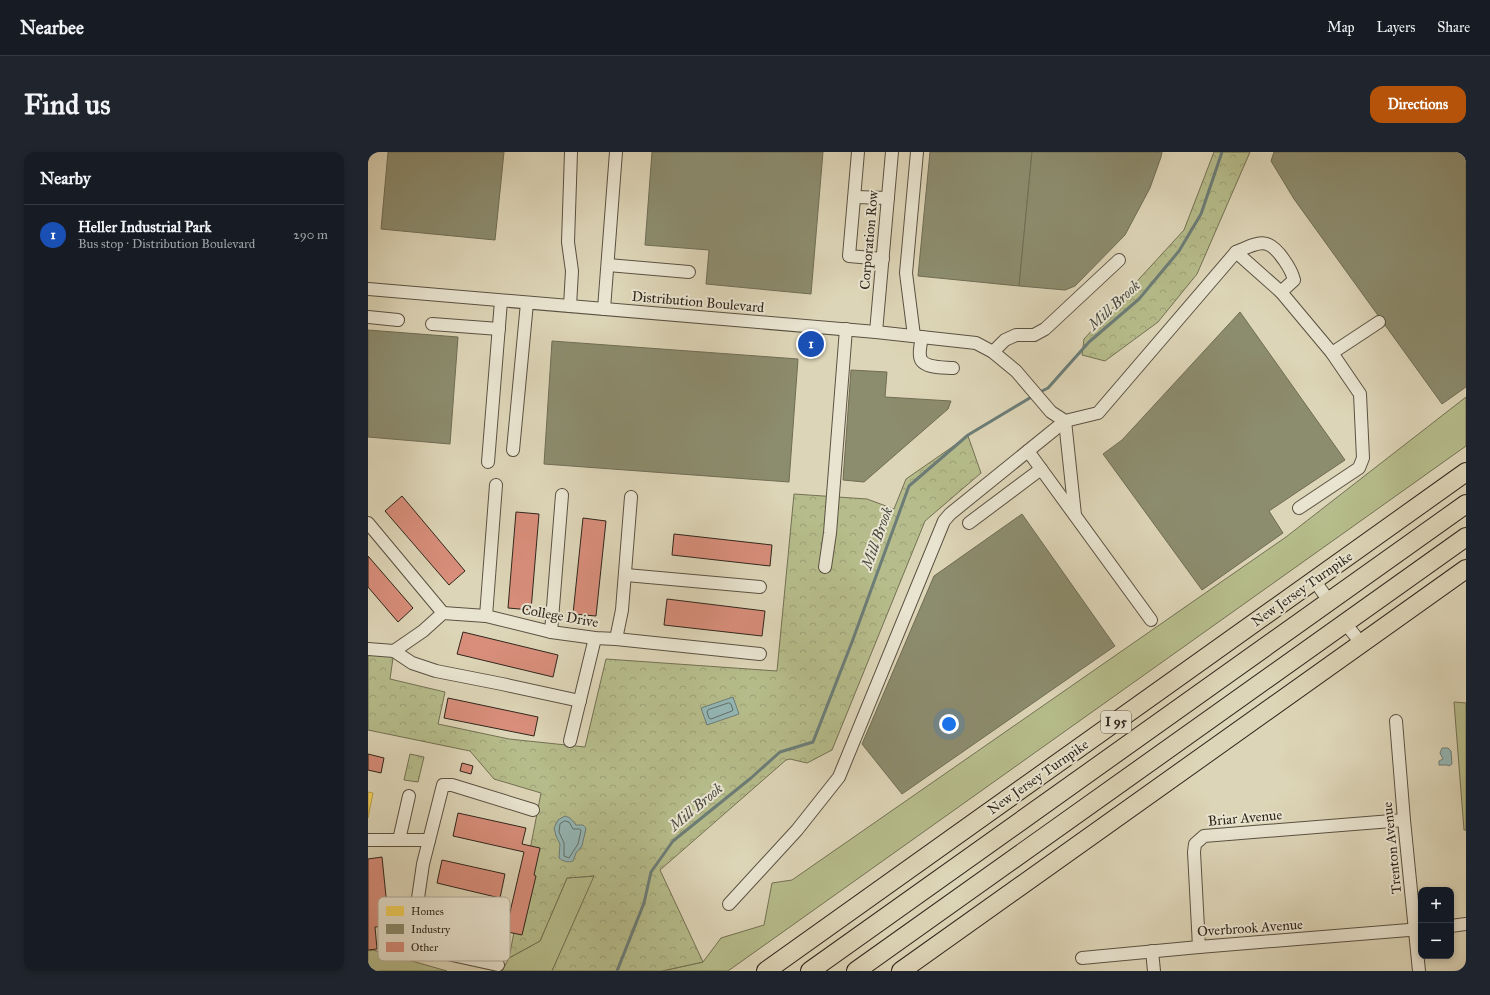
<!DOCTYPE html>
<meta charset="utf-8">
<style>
body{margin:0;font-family:"IM FELL Great Primer",serif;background:#20242c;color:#f1f3f6}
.controls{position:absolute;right:12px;bottom:12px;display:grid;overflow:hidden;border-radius:8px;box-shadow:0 2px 6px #0003}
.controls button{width:36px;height:36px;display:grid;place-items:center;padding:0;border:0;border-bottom:1px solid #363941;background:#171b24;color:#f1f3f6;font:20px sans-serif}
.you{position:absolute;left:581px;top:572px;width:14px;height:14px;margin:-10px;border:3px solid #fff;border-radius:50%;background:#1a73e8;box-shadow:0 0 0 6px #1a73e833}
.badge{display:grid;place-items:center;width:26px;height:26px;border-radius:50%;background:#b45309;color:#fff;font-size:13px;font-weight:700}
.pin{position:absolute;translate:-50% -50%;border:2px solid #fff;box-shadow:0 1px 4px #0006}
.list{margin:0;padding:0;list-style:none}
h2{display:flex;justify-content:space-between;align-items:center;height:52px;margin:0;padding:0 16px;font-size:17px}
h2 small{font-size:13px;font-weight:400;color:#9ea1a6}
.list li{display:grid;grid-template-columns:26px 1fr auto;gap:12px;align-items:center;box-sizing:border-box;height:60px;padding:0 16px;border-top:1px solid #363941}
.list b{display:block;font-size:15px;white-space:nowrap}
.list p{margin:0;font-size:13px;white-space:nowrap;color:#9ea1a6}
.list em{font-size:13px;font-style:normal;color:#9ea1a6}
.map{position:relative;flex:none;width:1098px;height:819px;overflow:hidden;border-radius:12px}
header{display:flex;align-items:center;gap:24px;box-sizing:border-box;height:56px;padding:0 20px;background:#171b24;border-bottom:1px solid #363941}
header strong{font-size:19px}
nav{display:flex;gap:22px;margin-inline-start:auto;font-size:14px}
.intro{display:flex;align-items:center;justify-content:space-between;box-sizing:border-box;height:96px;padding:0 24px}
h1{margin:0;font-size:28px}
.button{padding:10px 18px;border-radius:12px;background:#b45309;color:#fff;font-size:14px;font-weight:700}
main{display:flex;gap:24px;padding:0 24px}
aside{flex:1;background:#171b24;border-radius:12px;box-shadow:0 2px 6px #0003}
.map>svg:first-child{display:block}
</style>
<header>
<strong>Nearbee</strong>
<nav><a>Map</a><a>Layers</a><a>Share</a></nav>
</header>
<div class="intro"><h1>Find us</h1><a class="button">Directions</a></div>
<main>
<aside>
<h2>Nearby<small></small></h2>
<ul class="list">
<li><span class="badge" style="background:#1a4fb4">1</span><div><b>Heller Industrial Park</b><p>Bus stop · Distribution Boulevard</p></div><em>290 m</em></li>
</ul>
</aside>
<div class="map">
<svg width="1098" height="819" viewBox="0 0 1098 819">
<defs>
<pattern id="forest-crowns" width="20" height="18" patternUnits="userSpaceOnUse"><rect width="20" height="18" fill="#b6bc8b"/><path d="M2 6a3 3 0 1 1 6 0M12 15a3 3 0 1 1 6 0" fill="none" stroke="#9da177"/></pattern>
<pattern id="park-tufts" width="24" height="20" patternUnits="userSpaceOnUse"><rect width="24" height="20" fill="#b6bc8b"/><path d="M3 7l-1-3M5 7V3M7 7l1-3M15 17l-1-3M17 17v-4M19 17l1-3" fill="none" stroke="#9da177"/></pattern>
</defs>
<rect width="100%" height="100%" fill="#ddd5b7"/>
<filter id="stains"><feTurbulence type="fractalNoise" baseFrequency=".005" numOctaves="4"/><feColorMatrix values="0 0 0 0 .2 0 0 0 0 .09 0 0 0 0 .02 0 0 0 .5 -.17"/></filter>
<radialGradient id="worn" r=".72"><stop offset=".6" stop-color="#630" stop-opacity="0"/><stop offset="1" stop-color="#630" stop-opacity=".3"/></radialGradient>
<g fill="#b6bc8b" stroke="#737154">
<polygon points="1098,245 1098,294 360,819 294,819 335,810 353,786 396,773 404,731 424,728 918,385"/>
<polygon points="1086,550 1098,551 1098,678 1096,678"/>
<polygon points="227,724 184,819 134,819 141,806 172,789 199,726"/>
<polygon points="5,798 79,819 0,819 0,799"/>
</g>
<g fill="url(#forest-crowns)" stroke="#737154">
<polygon points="846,0 882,0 829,122 790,170 737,209 714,203 716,187 816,78"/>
<polygon points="600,284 613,321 557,369 464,598 439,611 422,607 418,608 292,718 335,810 294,819 184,819 226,724 199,726 172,789 141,806 173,641 126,627 102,599 0,578 0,496 26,499 22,527 77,540 70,572 141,587 217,595 238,507 409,519 426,342 499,347 526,357 538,327"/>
</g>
<polygon fill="url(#park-tufts)" stroke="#737154" points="42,602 56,605 50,630 36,628"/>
<g fill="#94b7b6" stroke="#6c7d78">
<polygon points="365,545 371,562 339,573 333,556"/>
<polygon points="1074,596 1080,596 1083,599 1084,612 1081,614 1079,613 1071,613 1071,609 1075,607 1072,601"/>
<path d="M197 664 202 666 208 673H215L218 676 214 694 208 701 205 709C201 711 194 709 191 706L192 692 188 684 186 676 190 668Z"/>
</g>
<polygon fill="#f6d55c" stroke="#bba049" points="0,640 5,641 0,666"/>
<g fill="#8c8c6e" stroke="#706d55">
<polygon points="20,0 136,0 127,88 13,77"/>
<polygon points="284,0 455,0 443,142 338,132 341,98 277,93"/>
<polygon points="562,0 664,0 651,134 550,124"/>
<polygon points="664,0 794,0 793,5 782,36 757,83 707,134 697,138 651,134"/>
<polygon points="906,0 1098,0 1098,235 1074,252 926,47 903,9"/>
<polygon points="872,160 977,308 901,359 915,381 834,438 735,302 754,288"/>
<polygon points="0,178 90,185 82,292 0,285"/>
<polygon points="184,189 430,207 421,330 176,312"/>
<polygon points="483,218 519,220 517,245 583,249 580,257 496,330 475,328"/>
<polygon points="654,362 747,494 534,642 494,592 566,424"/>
</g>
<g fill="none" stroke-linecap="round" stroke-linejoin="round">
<g stroke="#626e69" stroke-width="1">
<polygon points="361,551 363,552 365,558 364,559 343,567 341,566 339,560 340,558"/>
<polygon points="197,669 201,670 205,677 212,677 213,679 210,692 201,706 196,704 196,691 191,680 192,672"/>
</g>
<g stroke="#6c7d78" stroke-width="3">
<polyline points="670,241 680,236 721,190 771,147 811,99 833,62 854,0"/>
<polyline points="249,819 276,751 283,720 305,689 383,626 412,600 445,590 484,490 541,334 600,283 665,244"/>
</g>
</g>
<g fill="#d88e7b" stroke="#30261c">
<polygon points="34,344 97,419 81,433 17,359"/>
<polygon points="148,360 171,362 163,458 140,456"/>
<polygon points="215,366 238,369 228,464 205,462"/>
<polygon points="306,382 404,393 402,414 304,403"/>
<polygon points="0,404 45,456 30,470 0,435"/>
<polygon points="299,447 397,459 394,484 296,473"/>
<polygon points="95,480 190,503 185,525 89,502"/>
<polygon points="80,546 170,565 166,584 76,566"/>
<polygon points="0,602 16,606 13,621 0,618"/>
<polygon points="94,611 105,614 103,622 92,619"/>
<polygon points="90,661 158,676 154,692 172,696 166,723 168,724 154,783 135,779 131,796 64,780 69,757 139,773 156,700 85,684"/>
<polygon points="14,705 21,774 7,775 9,797 0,798 0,707"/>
<polygon points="74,708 137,722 132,746 69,731"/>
</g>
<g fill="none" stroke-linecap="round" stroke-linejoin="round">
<g stroke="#5b5243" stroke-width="14">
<g id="minor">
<polyline points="490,0 481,104 515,107"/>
<polyline points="487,45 520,46"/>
<path d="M868 100C891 90 900 84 916 108 921 115 924 120 926 128L913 140"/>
<polyline points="240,113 321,120"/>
<polyline points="0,137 508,180 608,191 625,200 648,219 683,260 697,269 730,261 868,100 913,140 964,201 992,242 995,306 991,316 931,356"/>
<polyline points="202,154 204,119 200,90 203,0"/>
<polyline points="236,157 248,0"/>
<polyline points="0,165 30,168"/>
<polyline points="64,172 131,177"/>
<polyline points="508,180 524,0"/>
<polyline points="546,184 538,121 549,0"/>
<path d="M554 185C553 191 551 198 552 204 553 217 576 215 585 216"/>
<polyline points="625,200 637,188 648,183 666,183 677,177 751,108"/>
<polyline points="964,201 1011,170"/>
<polyline points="697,269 707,363"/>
<polyline points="145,298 159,151"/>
<polyline points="660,299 783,468"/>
<polyline points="120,310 133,149"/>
<polyline points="0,371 75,461"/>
<polyline points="601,371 673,317"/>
<polyline points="457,415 462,381 478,177"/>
<polyline points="258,423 392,435"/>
<polyline points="946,428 961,449"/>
<polyline points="118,464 128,333"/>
<polyline points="977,471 993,491"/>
<polyline points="183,480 194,343"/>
<polyline points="248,487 254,458 263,345"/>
<polyline points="0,497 26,499 55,479 75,461 118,464 183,480 227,486 248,487 392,502"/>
<polyline points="26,499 44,511 68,519 134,532 212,549"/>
<polyline points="1028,569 1036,668 1051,819"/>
<polyline points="202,589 227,486"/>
<polyline points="0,688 61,688"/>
<polyline points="31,688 41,644"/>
<polyline points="361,752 429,678 471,625 576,369 582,362 697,269"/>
<polyline points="1083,774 1098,772"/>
<polyline points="831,795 826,700 827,692 836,684 1036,668"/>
<polyline points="784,799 786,819"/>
<polyline points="714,806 831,795 1053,777"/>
<polyline points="130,813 52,796 44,787 55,712 75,633 84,633 165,658"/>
</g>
</g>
<g stroke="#30261c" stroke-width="20">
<g id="highway">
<polyline points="398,819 1098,320"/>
<polyline points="442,819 1098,352"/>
<polyline points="488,819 1098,385"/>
<polyline points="533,819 1098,417"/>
</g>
</g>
<use href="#minor" stroke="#e9e4d0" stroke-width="12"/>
<use href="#highway" stroke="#ddd5b7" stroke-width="18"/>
</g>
<g text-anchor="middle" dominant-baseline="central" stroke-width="4" stroke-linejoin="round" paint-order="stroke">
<rect fill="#e9e4d0" stroke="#685f52" stroke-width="1" x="733" y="559" width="30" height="22" rx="3"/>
<g font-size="13" font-weight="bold" fill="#30261c">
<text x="748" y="570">I 95</text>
</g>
<g font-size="14" fill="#30261c" stroke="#e9e4d0">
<text transform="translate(501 88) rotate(-85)">Corporation Row</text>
<text transform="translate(330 150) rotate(5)">Distribution Boulevard</text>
<text transform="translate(934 437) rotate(-35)">New Jersey Turnpike</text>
<text transform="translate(192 464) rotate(10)">College Drive</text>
<text transform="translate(670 625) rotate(-35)">New Jersey Turnpike</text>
<text transform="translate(877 666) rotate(-5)">Briar Avenue</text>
<text transform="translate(1024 696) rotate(-96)">Trenton Avenue</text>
<text transform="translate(882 776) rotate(-4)">Overbrook Avenue</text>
</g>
<g font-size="15" font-style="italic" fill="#494a42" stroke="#e9e4d0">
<text transform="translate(746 153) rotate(-43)">Mill Brook</text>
<text transform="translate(509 386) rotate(-70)">Mill Brook</text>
<text transform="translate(328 655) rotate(-40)">Mill Brook</text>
</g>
</g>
<rect x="10" y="745" width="132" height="64" rx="6" fill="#e9e4d0" stroke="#b2ab9a" stroke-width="1"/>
<rect x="18" y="754" width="18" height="10" fill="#f6d55c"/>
<rect x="18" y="772" width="18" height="10" fill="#8c8c6e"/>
<rect x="18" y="790" width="18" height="10" fill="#d88e7b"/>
<g font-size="11" fill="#30261c">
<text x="43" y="763">Homes</text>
<text x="43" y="781">Industry</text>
<text x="43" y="799">Other</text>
</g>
<rect width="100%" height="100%" filter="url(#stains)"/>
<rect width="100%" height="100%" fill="url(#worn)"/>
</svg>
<div class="controls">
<button>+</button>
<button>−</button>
</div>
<div class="you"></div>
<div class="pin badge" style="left:443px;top:192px;background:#1a4fb4">1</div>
</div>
</main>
